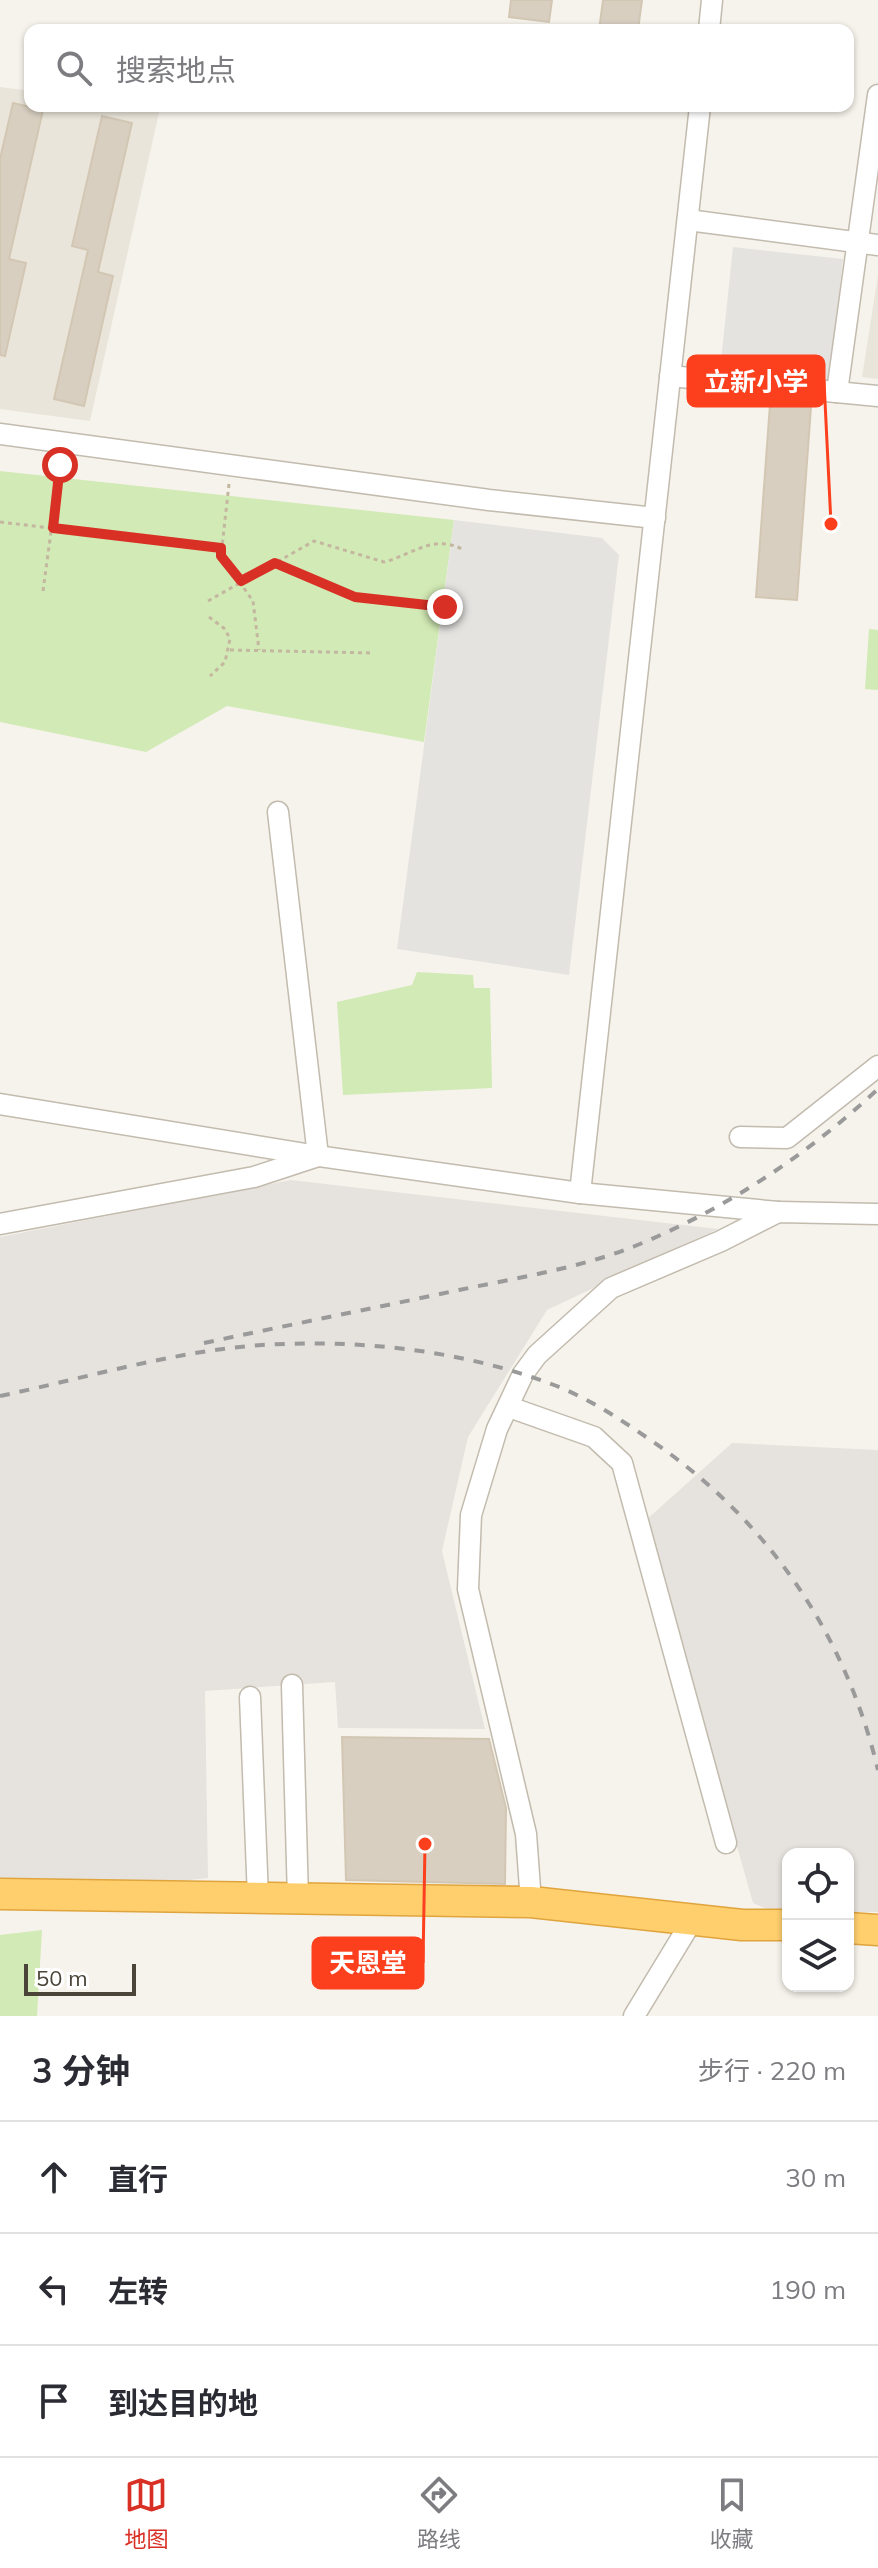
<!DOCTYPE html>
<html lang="zh">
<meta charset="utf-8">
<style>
body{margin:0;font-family:Mulish,"Noto Sans SC",sans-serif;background:#f7f7f7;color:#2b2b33}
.controls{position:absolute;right:24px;bottom:24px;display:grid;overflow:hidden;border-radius:16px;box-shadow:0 2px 6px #0004}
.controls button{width:72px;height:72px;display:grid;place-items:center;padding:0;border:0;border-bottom:2px solid #e1e1e2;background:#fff;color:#2b2b33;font:40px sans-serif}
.scale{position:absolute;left:24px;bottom:20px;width:112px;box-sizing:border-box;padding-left:8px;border:4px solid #4b4439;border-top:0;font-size:22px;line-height:28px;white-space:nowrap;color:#4b4439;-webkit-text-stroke:6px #fff;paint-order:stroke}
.stop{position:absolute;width:24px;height:24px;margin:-18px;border:6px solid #d93025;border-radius:50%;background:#fff}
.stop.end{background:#d93025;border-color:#fff;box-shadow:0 2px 8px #0008}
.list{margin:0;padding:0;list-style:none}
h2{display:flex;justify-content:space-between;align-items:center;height:104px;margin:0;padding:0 32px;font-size:34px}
h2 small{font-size:26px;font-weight:400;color:#7c7c81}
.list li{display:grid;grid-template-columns:52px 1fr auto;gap:24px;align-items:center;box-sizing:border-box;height:112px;padding:0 32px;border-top:2px solid #e1e1e2}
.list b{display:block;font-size:30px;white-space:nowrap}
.list em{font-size:26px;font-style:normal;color:#7c7c81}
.icon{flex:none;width:44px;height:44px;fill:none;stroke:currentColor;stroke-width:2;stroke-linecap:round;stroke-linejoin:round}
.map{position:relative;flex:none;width:878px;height:2016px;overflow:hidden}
.search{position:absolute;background:#fff;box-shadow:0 2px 6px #0004;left:24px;right:24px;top:24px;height:88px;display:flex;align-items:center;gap:20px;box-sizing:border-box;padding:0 28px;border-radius:16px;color:#7c7c81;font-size:30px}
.sheet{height:440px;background:#fff}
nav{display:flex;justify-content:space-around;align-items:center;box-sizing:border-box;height:112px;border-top:2px solid #e1e1e2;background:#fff;font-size:22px;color:#7c7c81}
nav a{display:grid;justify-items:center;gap:4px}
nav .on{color:#d93025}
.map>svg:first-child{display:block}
</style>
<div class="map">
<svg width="878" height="2016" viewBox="0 0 878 2016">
<rect width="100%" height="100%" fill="#f6f3ec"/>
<g fill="#eae5da">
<polygon points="0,87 30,91 30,106 160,108 90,421 0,409"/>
<polygon points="878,275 878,379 862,377"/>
</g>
<g fill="#e6e2dd">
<polygon points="291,1180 718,1229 547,1310 468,1437 442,1551 485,1729 338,1728 335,1682 205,1691 208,1878 0,1901 0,1237"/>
<polygon points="732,1443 878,1450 878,1912 848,1912 848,1854 788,1854 788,1911 772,1911 753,1903 645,1521"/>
</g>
<g fill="#d2eab5">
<polygon points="0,471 454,520 424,742 227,706 146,752 0,722"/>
<polygon points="869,629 878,630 878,690 865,689"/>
<polygon points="417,972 473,975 474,988 490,988 492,1088 343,1095 337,1002 412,985"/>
<polygon points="42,1930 37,2016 0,2016 0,1935"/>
</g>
<g fill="#e5e3e0">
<polygon points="733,247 843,259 830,383 720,370"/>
<polygon points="454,520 602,538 619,555 569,975 397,949"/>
</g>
<g fill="#d8cfc1" stroke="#d3c7b4" stroke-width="2">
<polygon points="511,0 552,0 549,22 509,17"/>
<polygon points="603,0 642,0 638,30 599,30"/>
<polygon points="13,103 43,110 9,259 26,263 5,356 0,355 0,159"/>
<polygon points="102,116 132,123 98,272 113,276 84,406 54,399 88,250 72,246"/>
<polygon points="770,404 811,407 797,600 756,597"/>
<polygon points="342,1737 489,1739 506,1808 505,1884 346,1880"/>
</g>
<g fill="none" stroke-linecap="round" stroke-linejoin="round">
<g stroke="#c2bbae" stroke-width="23">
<g id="minor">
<polyline points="709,30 712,0"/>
<polyline points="688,220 878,245"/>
<polyline points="670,376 878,396"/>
<polyline points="837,392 878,95"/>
<polyline points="0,434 489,500 655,518"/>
<polyline points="0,1104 318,1156 580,1193 778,1212"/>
<polyline points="740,1137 787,1138 878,1066"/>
<polyline points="580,1193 700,106"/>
<polyline points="0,1224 254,1177 318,1156 278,812"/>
<polyline points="509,1407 594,1437 622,1463 726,1843"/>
<polyline points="292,1685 298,1899"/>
<polyline points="250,1697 258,1898"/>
<polyline points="531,1902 526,1834 468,1589 471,1515 497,1429 523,1374 537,1355 611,1288 721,1241 778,1212 878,1214"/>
<polyline points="634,2016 693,1919"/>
</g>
</g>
<g stroke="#e0a43c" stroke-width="33">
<g id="highway">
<polyline points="0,1894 531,1902 742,1925 788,1925"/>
<polyline points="848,1928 878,1930"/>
</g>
</g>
<g stroke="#c4b79f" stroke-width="3" stroke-dasharray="4 4" stroke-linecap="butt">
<polyline points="229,484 221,556 253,601 259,650"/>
<polyline points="0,522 221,548"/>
<polyline points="275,563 355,597 452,607"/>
<polyline points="43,591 60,465"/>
<path d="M208 601 314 541 384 562C412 555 432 534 462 549"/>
<polyline points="209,617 225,629 230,639 225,662 210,676"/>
<polyline points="230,650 373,653"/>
</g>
<use href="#minor" stroke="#fff" stroke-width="20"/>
<use href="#highway" stroke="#ffcf6e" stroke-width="30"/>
<g stroke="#9a9a9a" stroke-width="4" stroke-dasharray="10 10" stroke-linecap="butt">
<path d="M204 1343C289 1325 374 1308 459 1290 517 1278 580 1268 635 1246 726 1209 807 1155 878 1089"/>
<path d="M0 1396C86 1378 174 1351 262 1345 360 1339 462 1350 554 1385 588 1398 620 1419 649 1439 766 1518 845 1632 878 1770"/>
</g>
</g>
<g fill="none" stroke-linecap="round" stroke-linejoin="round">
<polyline stroke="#d93025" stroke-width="10" points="60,465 53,528 221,548 221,556 241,581 275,563 355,597 445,607"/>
</g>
<path fill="none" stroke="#fc3f1d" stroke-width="3" d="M831 524L824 381M425 1844L423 1963"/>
<g fill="#fc3f1d" stroke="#fff" stroke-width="3">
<circle cx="831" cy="524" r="8"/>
<circle cx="425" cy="1844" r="8"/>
</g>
<g fill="#fc3f1d" stroke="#fc3f1d" stroke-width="3">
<rect x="688" y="356" width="136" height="50" rx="8"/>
<rect x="313" y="1938" width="110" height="50" rx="8"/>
</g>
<g font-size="26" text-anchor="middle" font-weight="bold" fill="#fff">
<text x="756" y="391">立新小学</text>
<text x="368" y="1972">天恩堂</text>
</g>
</svg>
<div class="controls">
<button><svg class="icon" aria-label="locate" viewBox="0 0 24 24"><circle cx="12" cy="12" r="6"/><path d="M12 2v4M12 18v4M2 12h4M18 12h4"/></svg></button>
<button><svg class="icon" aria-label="layers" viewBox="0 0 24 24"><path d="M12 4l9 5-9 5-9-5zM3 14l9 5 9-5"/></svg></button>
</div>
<div class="scale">50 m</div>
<div class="stop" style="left:60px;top:465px"></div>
<div class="stop end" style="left:445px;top:607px"></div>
<div class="search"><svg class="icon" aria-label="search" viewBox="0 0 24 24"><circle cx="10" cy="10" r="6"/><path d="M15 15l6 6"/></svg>搜索地点</div>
</div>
<section class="sheet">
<h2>3 分钟<small>步行 · 220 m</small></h2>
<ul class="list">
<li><svg class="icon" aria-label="ahead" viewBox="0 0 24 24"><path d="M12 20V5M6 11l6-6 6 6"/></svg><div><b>直行</b></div><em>30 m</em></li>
<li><svg class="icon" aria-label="left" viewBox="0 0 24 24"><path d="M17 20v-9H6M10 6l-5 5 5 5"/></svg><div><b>左转</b></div><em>190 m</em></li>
<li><svg class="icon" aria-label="arrive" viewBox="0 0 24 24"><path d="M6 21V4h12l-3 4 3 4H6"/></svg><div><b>到达目的地</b></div></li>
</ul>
</section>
<nav>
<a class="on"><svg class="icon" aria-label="map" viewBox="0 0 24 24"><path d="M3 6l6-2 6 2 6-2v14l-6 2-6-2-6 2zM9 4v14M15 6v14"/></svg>地图</a>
<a><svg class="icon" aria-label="directions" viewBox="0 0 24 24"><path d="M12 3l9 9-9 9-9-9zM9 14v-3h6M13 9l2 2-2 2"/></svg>路线</a>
<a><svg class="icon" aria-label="saved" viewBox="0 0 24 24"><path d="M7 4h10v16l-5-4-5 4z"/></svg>收藏</a>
</nav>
